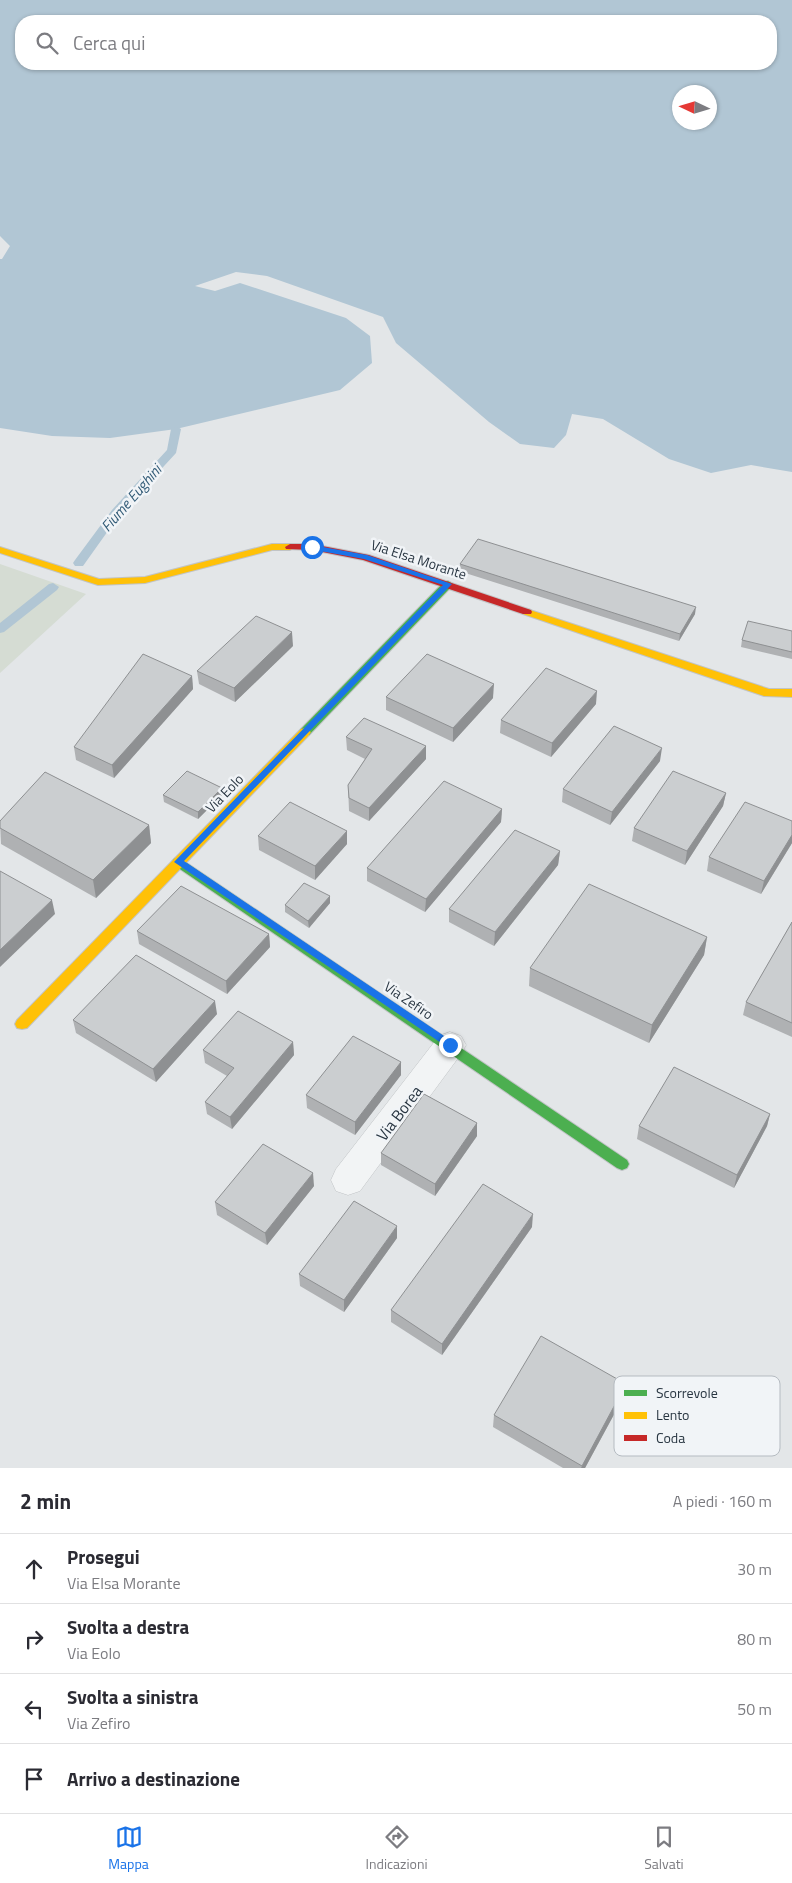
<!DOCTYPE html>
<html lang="it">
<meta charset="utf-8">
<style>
body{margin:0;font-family:"Titillium Web",sans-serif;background:#f2f2f3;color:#2b2b33}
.compass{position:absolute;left:672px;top:85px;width:45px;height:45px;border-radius:50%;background:#fff;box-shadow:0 1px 4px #0004;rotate:274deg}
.stop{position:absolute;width:15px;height:15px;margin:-11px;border:4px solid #1a73e8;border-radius:50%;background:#fff}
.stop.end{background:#1a73e8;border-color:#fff;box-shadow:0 1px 5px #0008}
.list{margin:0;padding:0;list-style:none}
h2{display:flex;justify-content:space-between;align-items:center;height:65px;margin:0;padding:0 20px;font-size:21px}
h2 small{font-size:16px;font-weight:400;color:#7c7c81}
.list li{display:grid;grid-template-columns:32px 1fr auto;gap:15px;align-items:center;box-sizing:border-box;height:70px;padding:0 20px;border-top:1px solid #e1e1e2}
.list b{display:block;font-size:19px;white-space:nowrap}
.list p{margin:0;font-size:16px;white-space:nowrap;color:#7c7c81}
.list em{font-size:16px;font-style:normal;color:#7c7c81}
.icon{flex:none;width:28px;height:28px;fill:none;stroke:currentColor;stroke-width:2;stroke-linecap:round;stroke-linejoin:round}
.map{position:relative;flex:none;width:792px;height:1468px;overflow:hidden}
.search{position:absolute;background:#fff;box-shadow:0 1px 4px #0004;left:15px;right:15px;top:15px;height:55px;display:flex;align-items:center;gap:12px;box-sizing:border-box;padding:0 18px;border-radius:20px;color:#7c7c81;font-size:19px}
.sheet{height:345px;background:#fff}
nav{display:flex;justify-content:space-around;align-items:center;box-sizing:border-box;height:70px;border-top:1px solid #e1e1e2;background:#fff;font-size:14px;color:#7c7c81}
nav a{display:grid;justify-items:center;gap:2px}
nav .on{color:#1a73e8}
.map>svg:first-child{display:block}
</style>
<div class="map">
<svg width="792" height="1468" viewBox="0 0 792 1468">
<rect width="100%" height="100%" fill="#e3e6e8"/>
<polygon fill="#d5dcd3" points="0,564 86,594 0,673"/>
<path fill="#b1c6d4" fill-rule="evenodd" d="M0 0H792V472L751 465 711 473 669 459 603 419 572 414 566 435 554 448 520 444 489 422 396 343 383 317 267 276 236 272 195 286 215 291 240 283 346 318 370 336 372 363 340 390 176 429 110 438 52 436 0 428V259H2L10 246 0 236ZM21 21H771V64H21ZM680 92H710V122H680Z"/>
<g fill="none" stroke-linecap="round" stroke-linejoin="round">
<g fill="#b1c6d4" fill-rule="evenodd">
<polygon points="176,426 181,429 176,453 120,514 83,566 75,566 73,563 75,560 112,510 167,450 171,429"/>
<polygon points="53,583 59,587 57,590 4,632 0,633 0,623 49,584"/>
</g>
<g stroke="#c1c4c6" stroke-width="1">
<polygon id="street" points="450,1032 461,1036 466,1045 461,1054 360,1191 348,1195 336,1191 331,1180 336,1169 439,1036"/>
</g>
<g stroke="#c1c4c6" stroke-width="2">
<g id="fast">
<polygon points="448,581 453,584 452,586 309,735 301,735 299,732 301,729 444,582"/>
<polygon points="178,857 627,1160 629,1164 627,1168 622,1170 617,1168 174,865 172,862 174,859"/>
</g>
</g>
<g stroke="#c1c4c6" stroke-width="2">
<g id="slow">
<polygon points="272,544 290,544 295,547 290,550 272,550 145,583 98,585 0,553 0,547 99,579 145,577"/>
<polygon points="527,609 769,689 792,689 792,697 764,696 523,614 522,612"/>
<polygon points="305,728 311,732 309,735 27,1028 22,1029 17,1028 15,1024 17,1020 301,729"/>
</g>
</g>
<g stroke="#c1c4c6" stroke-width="2">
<polygon id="jam" points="290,544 312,544 369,555 531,610 532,612 531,614 523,614 363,560 312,550 286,549 285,547"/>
</g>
<use href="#street" fill="#f2f4f5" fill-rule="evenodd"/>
<use href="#fast" fill="#4caf50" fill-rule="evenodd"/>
<use href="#slow" fill="#ffc107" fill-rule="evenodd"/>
<use href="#jam" fill="#c62828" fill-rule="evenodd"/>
</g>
<g fill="#afb1b3">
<polygon points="460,564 695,614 679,641 459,571"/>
<polygon points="792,631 792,659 741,647 742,640"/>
<polygon points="293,646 235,702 199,684 197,671"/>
<polygon points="192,676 193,689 114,778 76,760 74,747"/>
<polygon points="386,697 493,698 453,742 386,710"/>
<polygon points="596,704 551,757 500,733 501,720"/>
<polygon points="346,737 426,759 369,821 349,811 348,785 365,759 347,750"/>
<polygon points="660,761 610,825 562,802 563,789"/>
<polygon points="222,788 222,795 198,819 164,802 163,795"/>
<polygon points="726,793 723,806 685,865 632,841 634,828"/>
<polygon points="502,809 501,822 425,912 367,881 367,868"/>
<polygon points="0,821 149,825 151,843 96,898 1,844"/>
<polygon points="792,821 792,843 761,894 707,871 709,857"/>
<polygon points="258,836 347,844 315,880 259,850"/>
<polygon points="560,851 558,865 494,946 449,922 449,909"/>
<polygon points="330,896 330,903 309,928 285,912 285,905"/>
<polygon points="792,922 792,1037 743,1015 746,1002"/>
<polygon points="137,931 269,934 270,947 227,994 139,944"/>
<polygon points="707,937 704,955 649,1043 529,986 530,968"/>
<polygon points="217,1014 156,1082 76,1033 73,1020"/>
<polygon points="293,1042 294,1055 232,1129 207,1114 205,1102 227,1076 205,1063 203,1050"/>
<polygon points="401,1062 401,1075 355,1135 307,1108 306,1095"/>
<polygon points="770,1114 767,1126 734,1188 637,1139 639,1126"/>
<polygon points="477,1123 477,1136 435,1196 381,1165 381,1153"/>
<polygon points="314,1186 267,1245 217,1215 215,1202"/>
<polygon points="532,1227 442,1355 391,1322 391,1310"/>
<polygon points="397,1238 344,1312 300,1286 299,1274"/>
<polygon points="626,1384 624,1396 585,1468 563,1468 493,1427 494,1415"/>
</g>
<g fill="#8e9092">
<polygon points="696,607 695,614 679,641 680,634"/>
<polygon points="292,632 293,646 235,702 234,688"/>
<polygon points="192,676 193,689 114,778 112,765"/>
<polygon points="494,684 493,698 453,742 453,728"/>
<polygon points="597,691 596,704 551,757 552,743"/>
<polygon points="426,746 426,759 369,821 369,808"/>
<polygon points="662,748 660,761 610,825 612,812"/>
<polygon points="222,788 222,795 198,819 198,812"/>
<polygon points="726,793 723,806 685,865 687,851"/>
<polygon points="502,809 501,822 425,912 426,899"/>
<polygon points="149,825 151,843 96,898 93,880"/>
<polygon points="347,831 347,844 315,880 315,866"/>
<polygon points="792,835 792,843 761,894 764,881"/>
<polygon points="560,851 558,865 494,946 495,932"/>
<polygon points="330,896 330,903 309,928 308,921"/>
<polygon points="52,900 55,914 0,967 0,950"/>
<polygon points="269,934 270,947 227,994 226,981"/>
<polygon points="707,937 704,955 649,1043 652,1025"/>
<polygon points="215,1001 217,1014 156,1082 153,1069"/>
<polygon points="293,1042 294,1055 232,1129 230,1117"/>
<polygon points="401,1062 401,1075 355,1135 355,1122"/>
<polygon points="770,1114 767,1126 734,1188 737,1175"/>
<polygon points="477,1123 477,1136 435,1196 435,1184"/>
<polygon points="313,1173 314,1186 267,1245 265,1233"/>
<polygon points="533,1214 532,1227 442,1355 442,1344"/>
<polygon points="397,1226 397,1238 344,1312 344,1300"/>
<polygon points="626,1384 624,1396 585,1468 581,1468"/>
</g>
<g fill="#cbced0" stroke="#8e9092">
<polygon points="478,539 696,607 680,634 460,564"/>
<polygon points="256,616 292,632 234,688 197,671"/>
<polygon points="748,621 792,631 792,652 742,640"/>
<polygon points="143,654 192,676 112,765 74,747"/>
<polygon points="427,654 494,684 453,728 386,697"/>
<polygon points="546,668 597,691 552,743 501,720"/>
<polygon points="364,718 426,746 369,808 349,798 348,785 372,749 346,737"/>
<polygon points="614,726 662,748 612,812 563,789"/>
<polygon points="187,771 222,788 198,812 163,795"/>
<polygon points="673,771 726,793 687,851 634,828"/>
<polygon points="45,772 149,825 93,880 0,828 0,821"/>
<polygon points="444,781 502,809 426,899 367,868"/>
<polygon points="290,802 347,831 315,866 258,836"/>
<polygon points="745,802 792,821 792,835 764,881 709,857"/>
<polygon points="515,830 560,851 495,932 449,909"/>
<polygon points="0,871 52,900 0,950"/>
<polygon points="304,883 330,896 308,921 285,905"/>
<polygon points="589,884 707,937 652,1025 530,968"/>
<polygon points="181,886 269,934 226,981 137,931"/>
<polygon points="792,922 792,1023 746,1002"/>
<polygon points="136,955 215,1001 153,1069 73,1020"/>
<polygon points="238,1011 293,1042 230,1117 205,1102 234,1068 203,1050"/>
<polygon points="353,1036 401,1062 355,1122 306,1095"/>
<polygon points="674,1067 770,1114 737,1175 639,1126"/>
<polygon points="424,1094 477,1123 435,1184 381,1153"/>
<polygon points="263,1144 313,1173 265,1233 215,1202"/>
<polygon points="483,1184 533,1214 442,1344 391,1310"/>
<polygon points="354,1201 397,1226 344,1300 299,1274"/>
<polygon points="541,1336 626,1384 582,1466 494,1415"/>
</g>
<polygon fill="#1a73e8" points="312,545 367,555 452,584 184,861 453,1042 454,1045 450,1049 174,862 443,585 364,559 309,549 309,546"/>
<g text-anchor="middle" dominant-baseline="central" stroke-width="5" stroke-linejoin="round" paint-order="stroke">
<g font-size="14" fill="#293642" stroke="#f1f4f7">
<text transform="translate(419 559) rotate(18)">Via Elsa Morante</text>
<text transform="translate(224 793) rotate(-46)">Via Eolo</text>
<text transform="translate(409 1000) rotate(34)">Via Zefiro</text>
</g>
<g font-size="15" font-style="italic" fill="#325b77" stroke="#f1f4f7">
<text transform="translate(131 498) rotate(-49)">Fiume Eughini</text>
</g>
<g font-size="16" fill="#293642" stroke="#f1f4f7">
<text transform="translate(399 1113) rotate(-53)">Via Borea</text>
</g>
</g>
<rect x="614" y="1376" width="166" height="80" rx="8" fill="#f1f4f7" stroke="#b5bbc1" stroke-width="1"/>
<rect x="624" y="1390" width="23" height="6" fill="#4caf50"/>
<rect x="624" y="1412" width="23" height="7" fill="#ffc107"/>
<rect x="624" y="1435" width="23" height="6" fill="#c62828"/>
<g font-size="14" fill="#293642">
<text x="656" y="1398">Scorrevole</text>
<text x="656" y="1420">Lento</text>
<text x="656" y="1443">Coda</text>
</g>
</svg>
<svg class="compass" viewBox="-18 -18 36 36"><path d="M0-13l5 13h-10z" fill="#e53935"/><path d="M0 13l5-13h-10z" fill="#7c7c81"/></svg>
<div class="stop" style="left:312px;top:547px"></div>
<div class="stop end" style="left:450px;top:1045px"></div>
<div class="search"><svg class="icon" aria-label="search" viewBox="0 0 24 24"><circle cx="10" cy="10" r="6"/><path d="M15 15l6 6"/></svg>Cerca qui</div>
</div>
<section class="sheet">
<h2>2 min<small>A piedi · 160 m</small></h2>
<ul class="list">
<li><svg class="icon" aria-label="ahead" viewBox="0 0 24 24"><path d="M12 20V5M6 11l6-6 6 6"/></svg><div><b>Prosegui</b><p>Via Elsa Morante</p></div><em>30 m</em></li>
<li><svg class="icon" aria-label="right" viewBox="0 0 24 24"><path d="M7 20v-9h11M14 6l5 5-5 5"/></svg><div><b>Svolta a destra</b><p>Via Eolo</p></div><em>80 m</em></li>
<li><svg class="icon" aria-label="left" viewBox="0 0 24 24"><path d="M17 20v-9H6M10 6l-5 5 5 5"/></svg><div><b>Svolta a sinistra</b><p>Via Zefiro</p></div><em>50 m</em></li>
<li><svg class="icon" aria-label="arrive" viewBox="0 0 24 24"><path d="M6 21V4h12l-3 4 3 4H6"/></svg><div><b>Arrivo a destinazione</b></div></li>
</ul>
</section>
<nav>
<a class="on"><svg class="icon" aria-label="map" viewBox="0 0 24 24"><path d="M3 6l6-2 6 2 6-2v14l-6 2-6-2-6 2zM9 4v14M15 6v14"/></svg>Mappa</a>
<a><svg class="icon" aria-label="directions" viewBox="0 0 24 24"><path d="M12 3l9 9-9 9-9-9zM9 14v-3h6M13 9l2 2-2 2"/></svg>Indicazioni</a>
<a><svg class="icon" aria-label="saved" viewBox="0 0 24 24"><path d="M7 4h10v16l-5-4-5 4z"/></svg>Salvati</a>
</nav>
